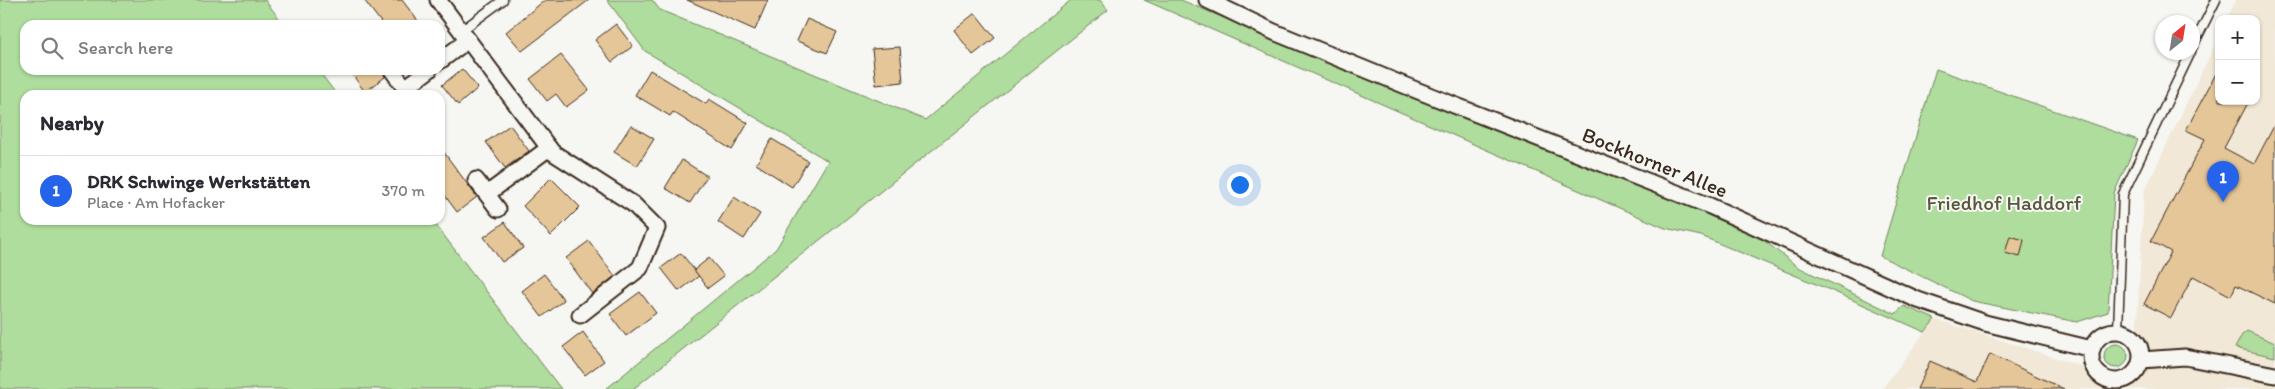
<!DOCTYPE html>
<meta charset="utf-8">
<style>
body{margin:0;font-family:Itim,sans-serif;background:#f2f2f3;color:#2b2b33}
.controls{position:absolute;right:15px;top:15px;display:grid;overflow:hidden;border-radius:10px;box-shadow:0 1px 4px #0004}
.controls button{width:45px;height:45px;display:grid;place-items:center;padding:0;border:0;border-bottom:1px solid #e1e1e2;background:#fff;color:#2b2b33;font:25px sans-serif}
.compass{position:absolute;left:2155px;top:15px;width:45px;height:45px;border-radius:50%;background:#fff;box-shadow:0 1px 4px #0004;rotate:30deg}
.you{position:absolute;left:1239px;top:184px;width:18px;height:18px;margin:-12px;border:4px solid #fff;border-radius:50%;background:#1a73e8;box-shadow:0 0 0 8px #1a73e833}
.badge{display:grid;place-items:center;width:32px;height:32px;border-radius:50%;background:#2563eb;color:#fff;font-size:16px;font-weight:700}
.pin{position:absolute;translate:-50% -41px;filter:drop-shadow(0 1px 2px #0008)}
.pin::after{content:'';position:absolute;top:26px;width:18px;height:15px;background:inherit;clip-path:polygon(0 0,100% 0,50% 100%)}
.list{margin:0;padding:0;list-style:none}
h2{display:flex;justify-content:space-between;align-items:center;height:65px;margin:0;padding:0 20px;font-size:21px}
h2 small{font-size:16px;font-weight:400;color:#7c7c81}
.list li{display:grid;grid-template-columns:32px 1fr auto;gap:15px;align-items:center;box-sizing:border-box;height:70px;padding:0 20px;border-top:1px solid #e1e1e2}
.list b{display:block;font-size:19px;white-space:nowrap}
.list p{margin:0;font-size:16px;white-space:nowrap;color:#7c7c81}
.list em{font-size:16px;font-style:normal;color:#7c7c81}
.icon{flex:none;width:28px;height:28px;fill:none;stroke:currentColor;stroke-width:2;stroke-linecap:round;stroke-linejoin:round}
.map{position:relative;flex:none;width:2275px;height:389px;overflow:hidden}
.search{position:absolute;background:#fff;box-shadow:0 1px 4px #0004;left:20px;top:20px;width:425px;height:55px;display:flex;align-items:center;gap:12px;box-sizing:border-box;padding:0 18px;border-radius:15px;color:#7c7c81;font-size:19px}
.panel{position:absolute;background:#fff;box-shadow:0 1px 4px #0004;left:20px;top:90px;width:425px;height:135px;border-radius:15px}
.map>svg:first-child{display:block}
</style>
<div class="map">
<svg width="2275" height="389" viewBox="0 0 2275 389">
<rect width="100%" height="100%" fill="#f6f6f2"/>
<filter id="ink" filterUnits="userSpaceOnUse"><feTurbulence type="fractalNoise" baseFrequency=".02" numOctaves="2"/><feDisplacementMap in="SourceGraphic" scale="10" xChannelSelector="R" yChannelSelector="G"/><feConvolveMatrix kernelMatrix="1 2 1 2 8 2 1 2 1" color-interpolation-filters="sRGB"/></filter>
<g filter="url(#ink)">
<polygon fill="#f1e8d7" points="2236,0 2275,0 2275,389 1882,389 1935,319 2134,383 2144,192 2219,36 2219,101 2256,101 2256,19 2227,19"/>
<g fill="#aedd9d" stroke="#74845e">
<polygon points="0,0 265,0 284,25 25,25 25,70 318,70 337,95 25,95 25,220 432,220 561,389 0,389"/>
<polygon points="607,0 652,0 660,10 925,120 1071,0 1100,0 1108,10 633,389 606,389 776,249 828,161 645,51"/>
<polygon points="1144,0 1181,0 1436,106 1599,167 1753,232 1798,267 1895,314 1904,306 1935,319 1925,332 1830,290 1701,236 1665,228"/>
<polygon points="1936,69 2138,140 2114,193 2108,312 2077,322 1972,301 1880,256"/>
<polygon points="2247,331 2275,343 2275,357 2235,348 2242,335"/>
<circle cx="2116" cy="356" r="12"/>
</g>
<g fill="#e5c698" stroke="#3b2a1e">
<polygon points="364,0 402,0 421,25 383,25"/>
<polygon points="545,0 589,0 522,51 506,32"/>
<polygon points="687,0 768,0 755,30"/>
<polygon points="975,13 995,38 973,55 954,30"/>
<polygon points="807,19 837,32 827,53 797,41"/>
<polygon points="616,24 633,46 612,62 595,40"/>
<polygon points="900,47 903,82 876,85 872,49"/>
<polygon points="561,55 589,90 566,107 556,94 547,101 530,79"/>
<polygon points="2219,68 2219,101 2249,101 2224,148 2254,164 2275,124 2275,304 2236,285 2231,296 2193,276 2171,318 2144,304 2171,252 2151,241 2205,139 2186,130"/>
<polygon points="462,69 478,88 458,105 442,85"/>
<polygon points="349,70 383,70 385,77 365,92"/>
<polygon points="650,70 706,104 709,99 748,123 732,150 673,112 670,116 635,95"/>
<polygon points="510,125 529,151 505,168 486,142"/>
<polygon points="631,125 654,139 637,166 614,152"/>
<polygon points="772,139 808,161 792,187 756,164"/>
<polygon points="440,147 477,197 457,212 440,189"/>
<polygon points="682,160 707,176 690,203 665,188"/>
<polygon points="551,178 580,207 551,236 523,206"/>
<polygon points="734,197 760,214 744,239 718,222"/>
<polygon points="505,222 523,248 502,262 484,237"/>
<polygon points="2010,236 2024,240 2020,257 2005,253"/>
<polygon points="589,241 615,276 592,294 566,258"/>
<polygon points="681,253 699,276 679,291 661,268"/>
<polygon points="709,258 724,276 708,288 694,270"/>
<polygon points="544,274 564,300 542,317 522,291"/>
<polygon points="640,292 656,313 626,336 610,314"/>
<polygon points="583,332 604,361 585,375 563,347"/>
<polygon points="1990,354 2064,389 1917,389 1930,361 1977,382"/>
</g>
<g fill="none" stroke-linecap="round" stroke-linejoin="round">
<g stroke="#3b2a1e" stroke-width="11">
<g id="lane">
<polyline points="461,31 503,0"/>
<polyline points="2192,48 2216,0"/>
<polyline points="2118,331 2123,194 2191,52"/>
</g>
</g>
<g stroke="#3b2a1e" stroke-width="19">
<g id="street">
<polyline points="438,0 552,152 633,204 657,228 640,268 580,315"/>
<polyline points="1207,0 1274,32 1416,90 1710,206 1918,300 1985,323 2092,349"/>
<polyline points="440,61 468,40"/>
<polyline points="392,70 410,95"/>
<polyline points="405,88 429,70"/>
<polyline points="476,180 498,209"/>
<polyline points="487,194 549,148"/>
<circle cx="2116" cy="356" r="25"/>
<polyline points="2141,360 2185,357 2275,375"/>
</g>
</g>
<use href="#lane" stroke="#f6f6f2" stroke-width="8"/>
<use href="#street" stroke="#f6f6f2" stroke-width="15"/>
</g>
</g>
<g text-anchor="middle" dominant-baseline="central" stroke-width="4" stroke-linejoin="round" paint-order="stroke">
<g font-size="21" fill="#3b2a1e" stroke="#f6f6f2">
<text transform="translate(1655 162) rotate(22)">Bockhorner Allee</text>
</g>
<g font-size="21" fill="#58573e" stroke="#f6f6f2">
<text x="2004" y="202">Friedhof Haddorf</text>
</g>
</g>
</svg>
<div class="controls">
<button>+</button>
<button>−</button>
</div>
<svg class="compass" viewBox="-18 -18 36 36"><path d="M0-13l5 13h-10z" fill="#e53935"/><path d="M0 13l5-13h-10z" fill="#7c7c81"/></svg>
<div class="you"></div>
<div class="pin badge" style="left:2223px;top:202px">1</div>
<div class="search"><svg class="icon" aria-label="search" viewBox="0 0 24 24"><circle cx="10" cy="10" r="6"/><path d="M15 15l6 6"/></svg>Search here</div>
<section class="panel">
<h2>Nearby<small></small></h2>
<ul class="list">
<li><span class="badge">1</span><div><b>DRK Schwinge Werkstätten</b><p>Place · Am Hofacker</p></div><em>370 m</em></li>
</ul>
</section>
</div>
